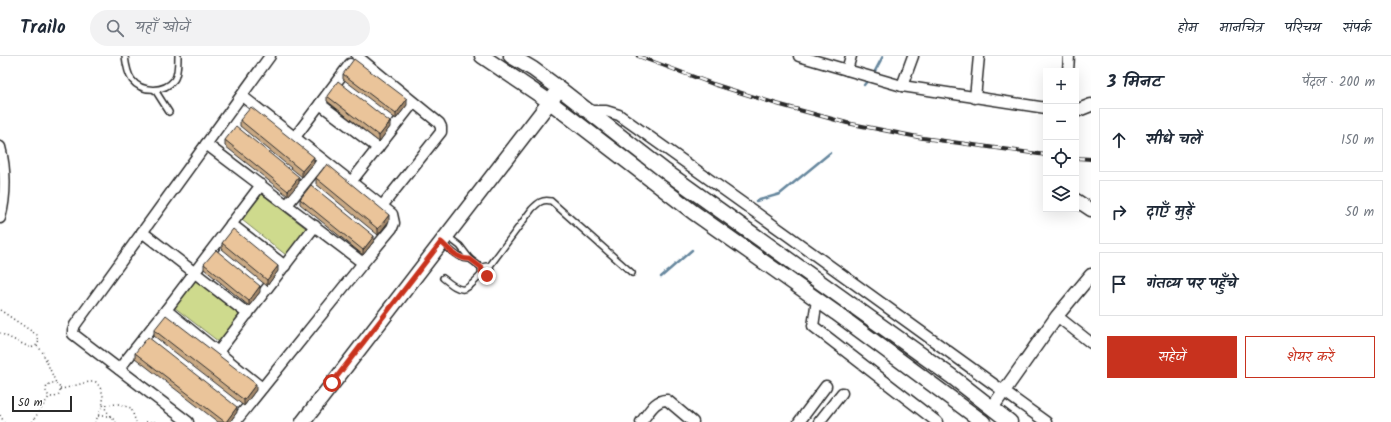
<!DOCTYPE html>
<html lang="hi">
<meta charset="utf-8">
<style>
body{margin:0;font-family:Kalam,"Playpen Sans Deva",sans-serif;background:#f2f2f3;color:#1f2937}
.controls{position:absolute;right:12px;top:12px;display:grid;overflow:hidden;border-radius:0px;box-shadow:0 4px 16px #0002}
.controls button{width:36px;height:36px;display:grid;place-items:center;padding:0;border:0;border-bottom:1px solid #e0e1e3;background:#fff;color:#1f2937;font:20px sans-serif}
.scale{position:absolute;left:12px;bottom:10px;width:60px;box-sizing:border-box;padding-left:4px;border:2px solid #2b2b2b;border-top:0;font-size:11px;line-height:14px;white-space:nowrap;color:#2b2b2b;-webkit-text-stroke:3px #fff;paint-order:stroke}
.stop{position:absolute;width:12px;height:12px;margin:-9px;border:3px solid #c8321e;border-radius:50%;background:#fff}
.stop.end{background:#c8321e;border-color:#fff;box-shadow:0 1px 4px #0008}
.list{margin:0;padding:0;list-style:none}
h2{display:flex;justify-content:space-between;align-items:center;height:52px;margin:0;padding:0 16px;font-size:17px}
h2 small{font-size:13px;font-weight:400;color:#747a83}
.list li{display:grid;grid-template-columns:26px 1fr auto;gap:12px;align-items:center;box-sizing:border-box;height:64px;margin:0 8px 8px;padding:0 8px;border:1px solid #e0e1e3;border-radius:0px}
.list b{display:block;font-size:15px;white-space:nowrap}
.list em{font-size:13px;font-style:normal;color:#747a83}
.actions{display:flex;gap:8px;padding:12px 16px}
.actions a{flex:1;padding:9px 0;border:1px solid #c8321e;border-radius:0px;text-align:center;font-size:14px;color:#c8321e}
.actions .main{background:#c8321e;color:#fff}
.icon{flex:none;width:22px;height:22px;fill:none;stroke:currentColor;stroke-width:2;stroke-linecap:round;stroke-linejoin:round}
.map{position:relative;flex:none;width:1091px;height:366px;overflow:hidden}
header{display:flex;align-items:center;gap:24px;box-sizing:border-box;height:56px;padding:0 20px;background:#fff;border-bottom:1px solid #e0e1e3}
header strong{font-size:19px}
nav{display:flex;gap:22px;margin-inline-start:auto;font-size:14px}
.search{width:280px;height:36px;background:#f2f2f3;display:flex;align-items:center;gap:10px;box-sizing:border-box;padding:0 14px;border-radius:22px;color:#747a83;font-size:15px}
main{display:flex}
aside{flex:1;background:#fff}
.map>svg:first-child{display:block}
</style>
<header>
<strong>Trailo</strong>
<div class="search"><svg class="icon" aria-label="search" viewBox="0 0 24 24"><circle cx="10" cy="10" r="6"/><path d="M15 15l6 6"/></svg>यहाँ खोजें</div>
<nav><a>होम</a><a>मानचित्र</a><a>परिचय</a><a>संपर्क</a></nav>
</header>
<main>
<div class="map">
<svg width="1091" height="366" viewBox="0 0 1091 366">
<rect width="100%" height="100%" fill="#fff"/>
<filter id="ink" filterUnits="userSpaceOnUse"><feTurbulence type="fractalNoise" baseFrequency=".025" numOctaves="2"/><feDisplacementMap in="SourceGraphic" scale="8" xChannelSelector="R" yChannelSelector="G"/><feConvolveMatrix kernelMatrix="1 2 1 2 8 2 1 2 1" color-interpolation-filters="sRGB"/></filter>
<g filter="url(#ink)">
<g fill="#ceda8d" stroke="#7c825c">
<polygon points="262,138 307,173 286,199 242,164"/>
<polygon points="195,224 240,259 219,286 174,251"/>
</g>
<g fill="none" stroke-linecap="round" stroke-linejoin="round">
<g stroke="#66879e" stroke-width="2.5">
<polyline points="875,15 883,0"/>
<polyline points="864,29 868,24"/>
<polyline points="756,145 780,138 830,97"/>
<polyline points="661,221 692,194"/>
</g>
<g stroke="#2b2b2b" stroke-width="8">
<g id="service">
<path d="M125 0C126 8 127 17 132 24 141 36 164 37 174 24 178 19 178 7 178 0"/>
<polyline points="155,34 169,56"/>
<polyline points="447,180 460,190 470,203 482,212"/>
<path d="M442 187C451 194 459 204 470 203"/>
<circle cx="486" cy="215" r="5"/>
<path d="M489 211 532 153C538 147 542 143 551 145L632 217"/>
<path d="M443 222C464 239 464 236 482 218"/>
</g>
</g>
<g stroke="#2b2b2b" stroke-width="13">
<g id="minor">
<polyline points="357,0 439,67 441,71 441,76 382,150"/>
<polyline points="799,0 902,30 1046,52"/>
<polyline points="847,14 851,0"/>
<polyline points="1068,15 1069,0"/>
<polyline points="902,30 913,0"/>
<polyline points="975,42 979,0"/>
<polyline points="320,48 378,92"/>
<polyline points="589,55 606,55 619,59 783,176 1046,366"/>
<polyline points="295,81 350,8"/>
<polyline points="206,88 363,207"/>
<path d="M0 91C6 113 6 140 0 162"/>
<polyline points="351,126 413,47"/>
<polyline points="287,149 323,104"/>
<polyline points="231,168 285,210"/>
<polyline points="142,176 248,258"/>
<polyline points="817,244 813,270 937,366"/>
<polyline points="166,254 262,332"/>
<polyline points="1057,260 1091,287"/>
<polyline points="218,296 315,170"/>
<polyline points="119,313 166,254 261,129"/>
<polyline points="188,366 73,278 73,275 75,269 270,0"/>
<polyline points="235,366 363,207 392,172 394,167 392,158 242,40"/>
<path d="M641 366C648 358 655 343 667 344L693 366"/>
<polyline points="799,366 826,330"/>
<polyline points="819,366 842,337"/>
</g>
</g>
<g stroke="#2b2b2b" stroke-width="15">
<g id="tertiary">
<polyline points="1076,55 1091,49"/>
<polyline points="1076,144 1091,154"/>
<polyline points="992,352 1057,260 1091,219"/>
</g>
</g>
<g stroke="#2b2b2b" stroke-width="17">
<g id="secondary">
<polyline points="482,0 550,46 693,156 836,257 983,366"/>
<polyline points="511,0 533,13 560,33 665,115 951,320 1010,366"/>
<polyline points="303,366 555,39"/>
</g>
</g>
<g stroke="#2b2b2b" stroke-width="1.5" stroke-dasharray="1 3" stroke-linecap="butt">
<polyline points="0,254 37,279 39,285 37,289 31,292 0,277"/>
<polyline points="37,290 42,295 56,327"/>
<circle cx="53" cy="334" r="7"/>
<path d="M60 333C72 332 83 325 96 326 108 340 103 351 95 366"/>
<polyline points="0,359 4,366"/>
<polyline points="98,360 110,360 116,366"/>
<polyline points="110,360 103,349 118,348 131,352 136,366"/>
<polyline points="32,366 49,341"/>
<polyline points="146,366 156,366"/>
</g>
<use href="#service" stroke="#fff" stroke-width="5"/>
<use href="#minor" stroke="#fff" stroke-width="10"/>
<use href="#tertiary" stroke="#fff" stroke-width="12"/>
<use href="#secondary" stroke="#fff" stroke-width="14"/>
<g stroke="#2b2b2b" stroke-width="4">
<g id="rail">
<polyline points="638,0 713,28 777,48 847,67 923,82 1046,99"/>
<polyline points="1076,102 1091,103"/>
</g>
</g>
<use href="#rail" stroke="#fff" stroke-width="2.5" stroke-dasharray="8" stroke-linecap="butt"/>
</g>
<g fill="#c9a984" stroke="#2b2b2b">
<polygon points="343,18 407,49 396,63 343,23"/>
<polygon points="327,40 390,71 379,86 327,45"/>
<polygon points="240,64 314,107 302,121 240,70"/>
<polygon points="225,84 299,127 288,140 225,90"/>
<polygon points="316,122 389,165 378,179 316,128"/>
<polygon points="300,143 374,185 363,199 300,148"/>
<polygon points="222,187 278,215 267,230 222,193"/>
<polygon points="204,208 260,236 249,250 204,213"/>
<polygon points="154,274 256,334 244,350 154,280"/>
<polygon points="135,297 237,356 230,366 218,366 135,302"/>
</g>
<g fill="#a4896c" stroke="#2b2b2b">
<polygon points="407,43 407,49 396,63 396,58"/>
<polygon points="390,66 390,71 379,86 379,80"/>
<polygon points="314,101 314,107 302,121 302,115"/>
<polygon points="299,121 299,127 288,140 288,135"/>
<polygon points="389,159 389,165 378,179 378,173"/>
<polygon points="374,180 374,185 363,199 363,194"/>
<polygon points="278,210 278,215 267,230 267,224"/>
<polygon points="260,230 260,236 249,250 249,245"/>
<polygon points="256,328 256,334 244,350 244,344"/>
<polygon points="237,351 237,356 230,366 226,366"/>
</g>
<g fill="#eac49a" stroke="#2b2b2b">
<polygon points="354,3 407,43 396,58 343,18"/>
<polygon points="338,25 390,66 379,80 327,40"/>
<polygon points="251,51 314,101 302,115 240,64"/>
<polygon points="236,70 299,121 288,135 225,84"/>
<polygon points="327,108 389,159 378,173 316,122"/>
<polygon points="311,129 374,180 363,194 300,143"/>
<polygon points="233,173 278,210 267,224 222,187"/>
<polygon points="216,194 260,230 249,245 204,208"/>
<polygon points="166,259 256,328 244,344 154,274"/>
<polygon points="148,281 237,351 226,366 225,366 135,297"/>
</g>
</g>
<g fill="none" stroke-linecap="round" stroke-linejoin="round" filter="url(#ink)">
<path stroke="#c8321e" stroke-width="5" d="M332 327 441 186C449 193 458 204 470 203L482 212 481 215 482 218 487 220"/>
</g>
</svg>
<div class="controls">
<button>+</button>
<button>−</button>
<button><svg class="icon" aria-label="locate" viewBox="0 0 24 24"><circle cx="12" cy="12" r="6"/><path d="M12 2v4M12 18v4M2 12h4M18 12h4"/></svg></button>
<button><svg class="icon" aria-label="layers" viewBox="0 0 24 24"><path d="M12 4l9 5-9 5-9-5zM3 14l9 5 9-5"/></svg></button>
</div>
<div class="scale">50 m</div>
<div class="stop" style="left:332px;top:327px"></div>
<div class="stop end" style="left:487px;top:220px"></div>
</div>
<aside>
<h2>3 मिनट<small>पैदल · 200 m</small></h2>
<ul class="list">
<li><svg class="icon" aria-label="ahead" viewBox="0 0 24 24"><path d="M12 20V5M6 11l6-6 6 6"/></svg><div><b>सीधे चलें</b></div><em>150 m</em></li>
<li><svg class="icon" aria-label="right" viewBox="0 0 24 24"><path d="M7 20v-9h11M14 6l5 5-5 5"/></svg><div><b>दाएँ मुड़ें</b></div><em>50 m</em></li>
<li><svg class="icon" aria-label="arrive" viewBox="0 0 24 24"><path d="M6 21V4h12l-3 4 3 4H6"/></svg><div><b>गंतव्य पर पहुँचे</b></div></li>
</ul>
<div class="actions"><a class="main">सहेजें</a><a>शेयर करें</a></div>
</aside>
</main>
